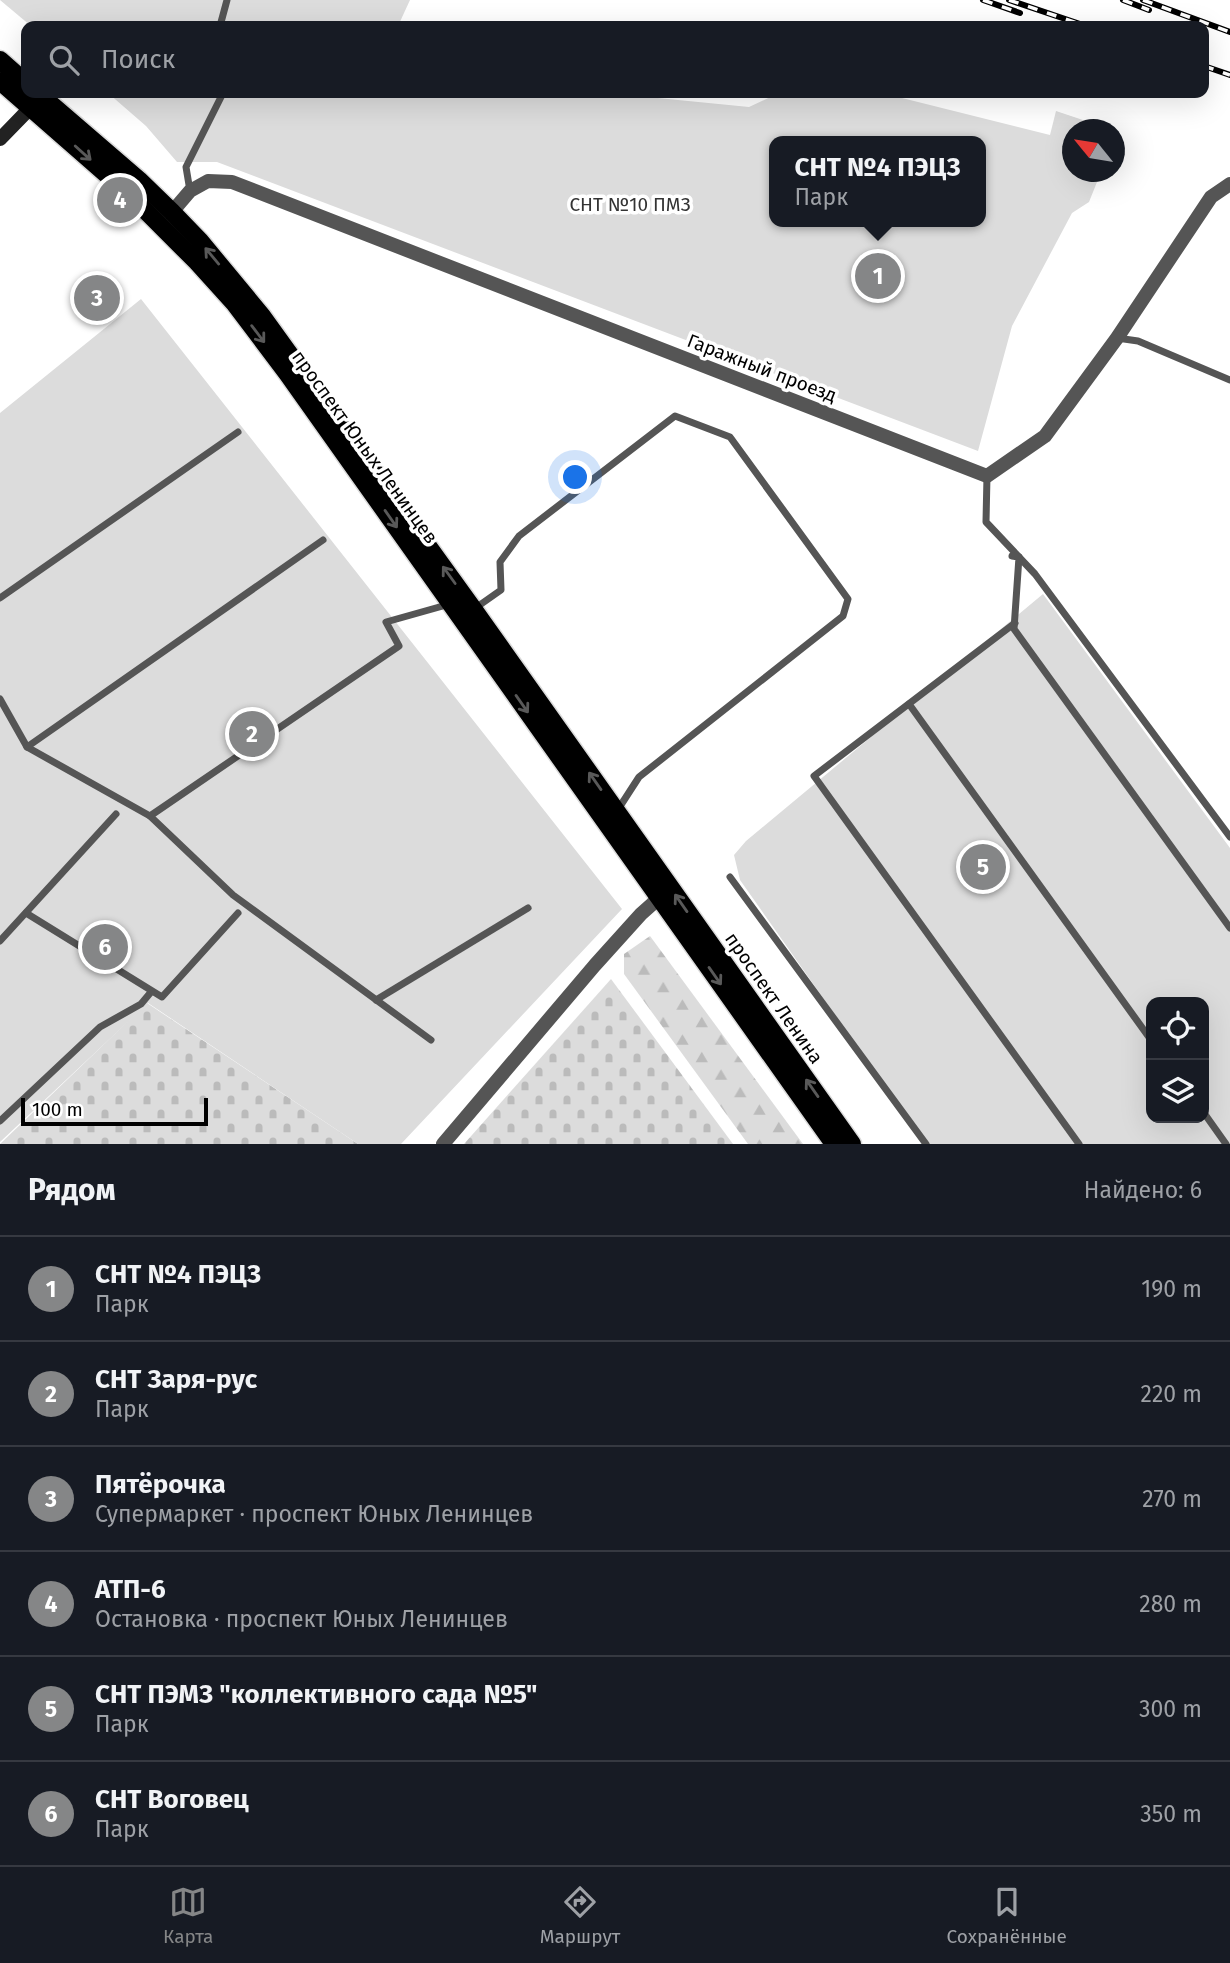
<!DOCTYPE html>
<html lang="ru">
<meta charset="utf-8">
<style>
body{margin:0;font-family:"Fira Sans",sans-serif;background:#242831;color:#f1f3f6}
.controls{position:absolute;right:21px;bottom:21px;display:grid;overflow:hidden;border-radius:14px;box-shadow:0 7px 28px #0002}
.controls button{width:63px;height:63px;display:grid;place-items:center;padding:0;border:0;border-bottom:2px solid #363941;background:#171b24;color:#f1f3f6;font:35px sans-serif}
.compass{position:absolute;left:1062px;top:119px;width:63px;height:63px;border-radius:50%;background:#171b24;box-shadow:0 7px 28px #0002;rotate:300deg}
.scale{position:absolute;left:21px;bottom:18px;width:187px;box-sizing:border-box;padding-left:7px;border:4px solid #000;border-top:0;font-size:19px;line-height:24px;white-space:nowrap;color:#000;-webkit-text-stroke:5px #fff;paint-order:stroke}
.you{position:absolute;left:576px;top:478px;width:24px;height:24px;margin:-18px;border:5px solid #fff;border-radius:50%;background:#1a73e8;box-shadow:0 0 0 10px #1a73e833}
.badge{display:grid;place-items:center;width:46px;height:46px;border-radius:50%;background:#858687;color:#fff;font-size:23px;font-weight:700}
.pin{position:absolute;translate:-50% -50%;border:4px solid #fff;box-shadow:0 2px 7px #0006}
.popup{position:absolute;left:769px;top:136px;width:217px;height:91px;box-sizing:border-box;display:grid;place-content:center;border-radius:14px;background:#171b24;filter:drop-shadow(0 2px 5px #0005);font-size:23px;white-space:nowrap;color:#9ea1a6}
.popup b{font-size:26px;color:#f1f3f6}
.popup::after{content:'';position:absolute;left:50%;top:100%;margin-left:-14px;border:14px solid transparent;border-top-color:#171b24}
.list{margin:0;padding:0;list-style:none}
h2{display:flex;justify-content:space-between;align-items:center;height:91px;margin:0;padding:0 28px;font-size:30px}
h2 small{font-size:23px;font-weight:400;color:#9ea1a6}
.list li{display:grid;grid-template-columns:46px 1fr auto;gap:21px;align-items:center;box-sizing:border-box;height:105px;padding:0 28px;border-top:2px solid #363941}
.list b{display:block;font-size:26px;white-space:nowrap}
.list p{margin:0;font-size:23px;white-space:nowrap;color:#9ea1a6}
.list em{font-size:23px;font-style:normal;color:#9ea1a6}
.icon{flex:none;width:38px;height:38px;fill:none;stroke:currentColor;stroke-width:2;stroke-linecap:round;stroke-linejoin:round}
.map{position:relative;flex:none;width:1230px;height:1144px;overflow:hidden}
.search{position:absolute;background:#171b24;box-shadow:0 7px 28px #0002;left:21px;right:21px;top:21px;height:77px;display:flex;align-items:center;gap:18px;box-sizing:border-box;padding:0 24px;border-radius:14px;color:#9ea1a6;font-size:26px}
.sheet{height:721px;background:#171b24}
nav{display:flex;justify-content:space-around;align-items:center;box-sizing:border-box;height:98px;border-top:2px solid #363941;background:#171b24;font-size:19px;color:#9ea1a6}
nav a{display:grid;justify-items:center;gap:4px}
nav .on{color:#858687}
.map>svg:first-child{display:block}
</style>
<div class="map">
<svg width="1230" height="1144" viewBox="0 0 1230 1144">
<defs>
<pattern id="forest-firs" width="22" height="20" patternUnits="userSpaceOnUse" patternTransform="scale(1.75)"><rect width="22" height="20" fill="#dcdcdc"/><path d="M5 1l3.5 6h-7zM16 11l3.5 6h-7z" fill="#bbb"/></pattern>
<pattern id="cemetery-stones" width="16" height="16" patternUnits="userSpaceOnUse" patternTransform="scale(1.75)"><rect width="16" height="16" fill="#dcdcdc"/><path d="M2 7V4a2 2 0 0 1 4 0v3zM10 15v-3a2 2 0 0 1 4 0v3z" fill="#bbb"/></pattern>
</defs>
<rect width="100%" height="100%" fill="#fff"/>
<polygon fill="url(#forest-firs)" points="650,936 803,1144 748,1144 624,974 624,954"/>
<g fill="url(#cemetery-stones)">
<polygon points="611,979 733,1144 464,1144"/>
<polygon points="147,1003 358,1144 0,1144"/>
</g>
<g fill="#dcdcdc" fill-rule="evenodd">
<polygon points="0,0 410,0 398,26 31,26"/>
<path d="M108 93H607L749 107 779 93H882L1050 135 1056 111 1098 125 1101 129 1072 130V172H1101L1089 202 1072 213 1012 326 978 451 217 162H177L146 126ZM775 141H981V222H775Z"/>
<polygon points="141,299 622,909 401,1144 358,1144 148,1003 0,1142 0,413"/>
<path d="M1043 594 1230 848V1144H926L740 880 734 855 746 841ZM1151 1002H1204V1118H1151Z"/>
</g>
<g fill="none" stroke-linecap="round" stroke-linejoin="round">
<g stroke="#dbdbdb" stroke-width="21">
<g id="primary">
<polyline points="0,60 26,83"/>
<polyline points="0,81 129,194 197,262 235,304 287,373 834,1144"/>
<polyline points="38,93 139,180 172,212 200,241 262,316 474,610 852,1144"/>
</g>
</g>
<g stroke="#555" stroke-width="7">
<polyline points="220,26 227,0"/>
<polyline points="190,191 186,167 223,93"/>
<polyline points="1117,338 1138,341 1230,380"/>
<polyline points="987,476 986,522 1035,574 1230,837"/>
<polyline points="1012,556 1019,557 1014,629 1230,928"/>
<polyline points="0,598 238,432"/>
<polyline points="474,609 501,590 500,562 519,536 675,416 730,437 848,599 843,616 639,777 617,811"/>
<polyline points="1015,623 814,776 1079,1144"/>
<polyline points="0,699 27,747 150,816"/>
<polyline points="909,704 1151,1040"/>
<polyline points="27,747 323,540"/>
<polyline points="730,877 926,1144"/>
<polyline points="26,913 162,997 238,913"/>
<polyline points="0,941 116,814"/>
<polyline points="376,1000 528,908"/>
<polyline points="431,1040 233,895 150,816 399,646 386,622 450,604"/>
<polyline points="1204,1113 1226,1144"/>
<polyline points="0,1121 100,1027 141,1004 151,992"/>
</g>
<g stroke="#555" stroke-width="14">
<polyline points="172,212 190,191 208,181 232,182 987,476 1045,436 1117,338 1211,197 1230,184"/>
<polyline points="443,1144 595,965 641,914 659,898"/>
</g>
<polyline stroke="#222" stroke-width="14" points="0,139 36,102"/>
<use href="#primary" stroke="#000" stroke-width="18"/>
<g stroke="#000" stroke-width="6">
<g id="rail">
<polyline points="983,0 1020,13"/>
<polyline points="1009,0 1086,26"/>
<polyline points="1123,0 1149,10"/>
<polyline points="1143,0 1230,32"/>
<polyline points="1204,66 1230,75"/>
</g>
</g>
<use href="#rail" stroke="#fff" stroke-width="3.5" stroke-dasharray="10" stroke-linecap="butt"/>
</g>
<defs><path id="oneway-shaft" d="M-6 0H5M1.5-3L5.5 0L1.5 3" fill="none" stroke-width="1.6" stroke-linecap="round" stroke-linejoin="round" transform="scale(1.75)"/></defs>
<g stroke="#595959">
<use href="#oneway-shaft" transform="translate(83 153) rotate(42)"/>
<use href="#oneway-shaft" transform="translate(212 256) rotate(-130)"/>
<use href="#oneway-shaft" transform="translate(258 334) rotate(53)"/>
<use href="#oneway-shaft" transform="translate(391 519) rotate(55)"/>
<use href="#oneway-shaft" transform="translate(449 575) rotate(-126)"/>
<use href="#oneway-shaft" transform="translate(522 704) rotate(55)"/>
<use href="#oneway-shaft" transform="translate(595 781) rotate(-125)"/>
<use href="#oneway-shaft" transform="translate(681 903) rotate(-125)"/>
<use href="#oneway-shaft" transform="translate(715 976) rotate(55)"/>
<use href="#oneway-shaft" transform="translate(812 1088) rotate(-125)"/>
</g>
<g text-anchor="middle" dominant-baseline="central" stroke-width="7" stroke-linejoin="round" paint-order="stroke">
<g font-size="19" fill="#333" stroke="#fff">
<text x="630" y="204">СНТ №10 ПМЗ</text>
</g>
<g font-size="19" fill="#000" stroke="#fff">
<text transform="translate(762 368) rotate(21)">Гаражный проезд</text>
<text transform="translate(365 447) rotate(54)">проспект Юных Ленинцев</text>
<text transform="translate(774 998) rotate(55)">проспект Ленина</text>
</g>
</g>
</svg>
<div class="controls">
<button><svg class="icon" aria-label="locate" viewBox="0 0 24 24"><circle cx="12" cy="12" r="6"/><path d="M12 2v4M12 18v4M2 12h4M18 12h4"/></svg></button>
<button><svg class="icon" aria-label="layers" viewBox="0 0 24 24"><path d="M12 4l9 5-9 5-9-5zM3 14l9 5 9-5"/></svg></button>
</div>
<svg class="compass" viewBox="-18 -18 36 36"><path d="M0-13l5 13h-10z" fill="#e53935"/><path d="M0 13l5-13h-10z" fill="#9ea1a6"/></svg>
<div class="scale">100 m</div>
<div class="you"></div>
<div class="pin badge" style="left:878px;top:276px">1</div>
<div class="popup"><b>СНТ №4 ПЭЦЗ</b>Парк</div>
<div class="pin badge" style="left:252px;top:734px">2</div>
<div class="pin badge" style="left:97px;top:298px">3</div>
<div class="pin badge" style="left:120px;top:200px">4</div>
<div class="pin badge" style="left:983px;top:867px">5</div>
<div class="pin badge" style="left:105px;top:947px">6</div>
<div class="search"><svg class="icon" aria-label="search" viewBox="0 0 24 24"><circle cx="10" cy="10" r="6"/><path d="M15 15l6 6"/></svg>Поиск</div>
</div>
<section class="sheet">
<h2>Рядом<small>Найдено: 6</small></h2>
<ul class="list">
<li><span class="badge">1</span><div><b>СНТ №4 ПЭЦЗ</b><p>Парк</p></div><em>190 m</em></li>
<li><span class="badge">2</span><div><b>СНТ Заря-рус</b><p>Парк</p></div><em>220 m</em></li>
<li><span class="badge">3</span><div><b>Пятёрочка</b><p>Супермаркет · проспект Юных Ленинцев</p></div><em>270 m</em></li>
<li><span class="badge">4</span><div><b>АТП-6</b><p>Остановка · проспект Юных Ленинцев</p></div><em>280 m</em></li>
<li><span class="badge">5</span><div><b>СНТ ПЭМЗ &quot;коллективного сада №5&quot;</b><p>Парк</p></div><em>300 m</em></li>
<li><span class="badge">6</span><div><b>СНТ Воговец</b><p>Парк</p></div><em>350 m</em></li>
</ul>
</section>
<nav>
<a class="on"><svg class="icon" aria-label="map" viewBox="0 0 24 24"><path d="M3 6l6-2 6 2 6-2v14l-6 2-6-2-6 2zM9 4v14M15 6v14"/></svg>Карта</a>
<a><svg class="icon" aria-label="directions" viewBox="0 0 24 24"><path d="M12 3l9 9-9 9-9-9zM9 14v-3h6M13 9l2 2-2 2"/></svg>Маршрут</a>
<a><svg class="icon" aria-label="saved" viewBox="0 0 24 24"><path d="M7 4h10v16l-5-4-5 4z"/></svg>Сохранённые</a>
</nav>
